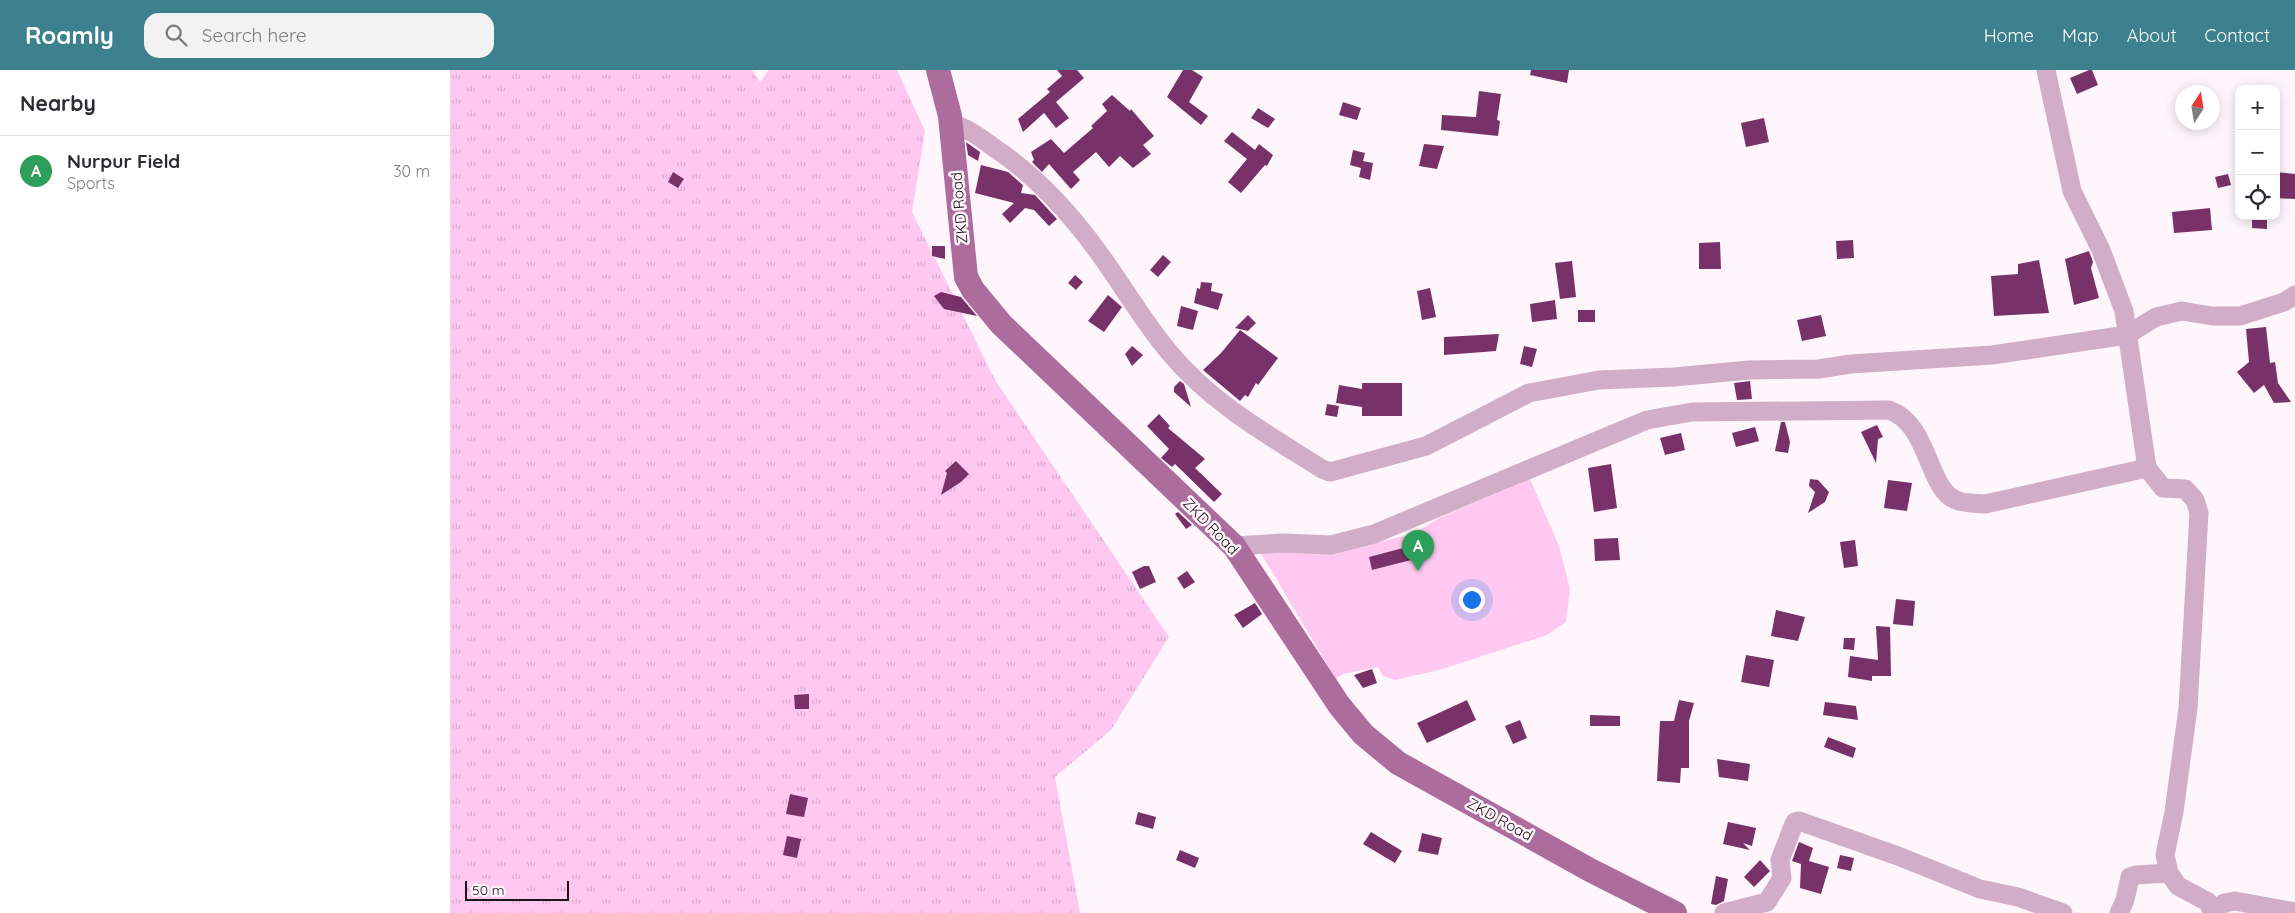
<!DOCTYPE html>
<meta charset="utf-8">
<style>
body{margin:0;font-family:Quicksand,sans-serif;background:#f2f2f3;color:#2b2b33}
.controls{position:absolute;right:15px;top:15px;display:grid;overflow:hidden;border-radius:10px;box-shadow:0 2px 12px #0003}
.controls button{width:45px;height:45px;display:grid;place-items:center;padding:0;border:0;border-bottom:1px solid #e1e1e2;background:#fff;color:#2b2b33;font:25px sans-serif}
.compass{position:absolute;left:1725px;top:15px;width:45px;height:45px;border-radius:50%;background:#fff;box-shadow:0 2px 12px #0003;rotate:12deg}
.scale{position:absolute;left:15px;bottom:12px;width:104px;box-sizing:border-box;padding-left:5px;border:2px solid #1b1319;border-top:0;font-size:14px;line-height:18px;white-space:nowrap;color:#1b1319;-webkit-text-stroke:4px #fff5fc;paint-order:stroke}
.you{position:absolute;left:1021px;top:529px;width:18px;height:18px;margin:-12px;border:4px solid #fff;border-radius:50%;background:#1a73e8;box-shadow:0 0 0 8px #1a73e833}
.badge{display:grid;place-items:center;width:32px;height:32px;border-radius:50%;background:#3d818f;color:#fff;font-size:16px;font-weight:700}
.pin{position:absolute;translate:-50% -41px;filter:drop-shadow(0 1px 2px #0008)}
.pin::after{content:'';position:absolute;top:26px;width:18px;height:15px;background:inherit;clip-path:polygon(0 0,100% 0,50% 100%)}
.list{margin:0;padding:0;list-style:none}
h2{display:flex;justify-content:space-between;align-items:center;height:65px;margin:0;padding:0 20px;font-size:21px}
h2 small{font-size:16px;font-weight:400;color:#7c7c81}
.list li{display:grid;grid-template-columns:32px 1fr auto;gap:15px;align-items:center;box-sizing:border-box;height:70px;padding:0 20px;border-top:1px solid #e1e1e2}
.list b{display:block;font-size:19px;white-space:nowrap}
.list p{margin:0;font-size:16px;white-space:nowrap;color:#7c7c81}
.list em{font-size:16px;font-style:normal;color:#7c7c81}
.icon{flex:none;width:28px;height:28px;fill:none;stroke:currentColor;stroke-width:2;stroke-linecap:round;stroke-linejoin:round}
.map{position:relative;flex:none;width:1845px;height:843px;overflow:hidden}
header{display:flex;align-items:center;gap:30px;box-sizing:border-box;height:70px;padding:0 25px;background:#3d818f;color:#fff}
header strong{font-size:24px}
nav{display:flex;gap:28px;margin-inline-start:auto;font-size:18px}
.search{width:350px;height:45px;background:#f2f2f3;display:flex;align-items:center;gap:12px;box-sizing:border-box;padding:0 18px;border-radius:15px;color:#7c7c81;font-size:19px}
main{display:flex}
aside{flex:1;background:#fff}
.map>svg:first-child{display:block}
</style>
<header>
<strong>Roamly</strong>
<div class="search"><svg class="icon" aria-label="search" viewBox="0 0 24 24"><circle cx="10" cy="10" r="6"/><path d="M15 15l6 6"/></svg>Search here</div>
<nav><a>Home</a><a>Map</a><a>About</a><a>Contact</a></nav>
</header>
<main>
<aside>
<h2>Nearby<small></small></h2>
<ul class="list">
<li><span class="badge" style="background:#2e9e5b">A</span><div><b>Nurpur Field</b><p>Sports</p></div><em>30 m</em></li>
</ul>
</aside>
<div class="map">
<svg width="1845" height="843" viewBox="0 0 1845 843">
<defs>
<pattern id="grass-tufts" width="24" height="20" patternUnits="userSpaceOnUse" patternTransform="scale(1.25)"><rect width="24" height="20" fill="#fec8f0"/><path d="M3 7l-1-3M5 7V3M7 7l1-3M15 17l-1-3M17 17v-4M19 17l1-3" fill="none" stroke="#d9abcd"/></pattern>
</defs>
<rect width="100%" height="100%" fill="#fff5fc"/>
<polygon fill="url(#grass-tufts)" points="0,0 302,0 310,12 319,0 447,0 475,61 462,142 545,310 719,567 661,660 605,707 630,843 0,843"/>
<polygon fill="#fec8f0" points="1080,409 1109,476 1120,519 1116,552 1097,565 989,600 945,610 933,606 928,597 893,604 886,609 806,475 886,482 963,464 991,447"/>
<g fill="#783269">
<polygon points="607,0 627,0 634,8 606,32 619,48 606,58 594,43 573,62 568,49 600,22 597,19 612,6"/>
<polygon points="733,0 742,0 753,7 739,32 758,46 751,55 717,27"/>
<polygon points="1081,0 1119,0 1117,13 1080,5"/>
<polygon points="1639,0 1642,0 1648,15 1627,24 1620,8"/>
<polygon points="1029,21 1051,24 1047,50 1050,51 1048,66 991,60 992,45 1026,47"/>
<polygon points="662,25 680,41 681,39 704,66 693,75 701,84 683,98 670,86 659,97 646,82 623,102 630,110 621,119 599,94 592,102 582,92 584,90 581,82 601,69 614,83 643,58 641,56 657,41 652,34"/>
<polygon points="893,32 911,38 907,50 889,45"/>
<polygon points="808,38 825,49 818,58 801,48"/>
<polygon points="1314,48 1319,72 1296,77 1291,53"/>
<polygon points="782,62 805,80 809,74 823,85 817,96 815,95 791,123 778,112 797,89 774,71"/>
<polygon points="516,72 530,82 528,91 518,85"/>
<polygon points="974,74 994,76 987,99 969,96"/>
<polygon points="903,80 915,83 913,91 923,93 920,110 909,107 911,98 900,95"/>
<polygon points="531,95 558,102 573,115 571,123 585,125 607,149 599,156 584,140 575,138 560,153 552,144 564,133 525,123"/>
<polygon points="223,102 234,109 228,118 218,112"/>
<polygon points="1826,102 1845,104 1845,129 1826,128"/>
<polygon points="1778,104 1781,115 1768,118 1765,107"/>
<polygon points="1760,138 1762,160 1724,163 1722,142"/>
<polygon points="1802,146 1817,146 1817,159 1802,158"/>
<polygon points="1403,170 1404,188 1387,189 1386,171"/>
<polygon points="1270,172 1271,199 1249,199 1249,173"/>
<polygon points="482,176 495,176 495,189 482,186"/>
<polygon points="1639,181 1643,192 1641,198 1649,228 1624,235 1615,189"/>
<polygon points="713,185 721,192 708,207 700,200"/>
<polygon points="1589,190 1599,243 1544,246 1541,206 1568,204 1568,194"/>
<polygon points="1122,191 1126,227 1110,229 1105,193"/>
<polygon points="625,205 633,212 626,220 618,213"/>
<polygon points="751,212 762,213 761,221 773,224 768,240 744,233 747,218 750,219"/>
<polygon points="980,218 986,247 972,250 967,221"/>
<polygon points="491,222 511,227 527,246 494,239 484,226"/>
<polygon points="658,225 672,237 654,262 638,251"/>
<polygon points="1105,230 1107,249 1082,252 1080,234"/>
<polygon points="731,236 748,241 743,260 727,256"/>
<rect x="1128" y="240" width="17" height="12"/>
<polygon points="798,245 806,253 798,261 785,258"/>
<polygon points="1371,245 1376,266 1352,271 1347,250"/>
<polygon points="1816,257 1820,293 1825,292 1828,313 1841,332 1824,333 1814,315 1804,323 1787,302 1799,292 1796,259"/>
<polygon points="790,260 828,288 808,315 806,313 798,327 795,325 790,331 753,300 771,283"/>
<polygon points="1049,264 1046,281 994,285 994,267"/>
<polygon points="682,276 693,285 682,296 675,284"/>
<polygon points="1074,276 1087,279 1082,297 1070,294"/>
<polygon points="730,311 734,314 741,337 724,322 724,317"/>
<polygon points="1300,311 1302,329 1287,330 1284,313"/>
<polygon points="912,313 952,313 952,346 912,346 912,337 886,333 889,315 912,319"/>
<polygon points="877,334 889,336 887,347 875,345"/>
<polygon points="709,344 720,356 718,358 755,389 745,398 772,424 764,432 725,394 722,397 711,388 719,379 697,356"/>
<polygon points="1331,352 1335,352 1340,372 1338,383 1325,381"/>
<polygon points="1427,355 1433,367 1428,369 1426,393 1411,362"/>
<polygon points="1305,357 1309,371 1286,377 1282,363"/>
<polygon points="1231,363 1235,380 1215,385 1210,368"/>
<polygon points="506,391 519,404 511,412 491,425 497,403 495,401"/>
<polygon points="1161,394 1167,438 1144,442 1138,398"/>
<polygon points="1360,409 1368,410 1379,422 1375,432 1358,443 1365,422 1359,416"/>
<polygon points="1438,410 1462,413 1457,441 1434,438"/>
<polygon points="728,442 742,455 736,459 725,444"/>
<polygon points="1168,468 1170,490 1145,491 1144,469"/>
<polygon points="1405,470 1408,496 1394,498 1390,472"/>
<polygon points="957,477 961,490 922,500 919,487"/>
<polygon points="694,496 699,496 706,512 690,519 682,502"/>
<polygon points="737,501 745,512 734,519 727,508"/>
<polygon points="1446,529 1465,531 1463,556 1443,554"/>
<polygon points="805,533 812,544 793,558 784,545"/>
<polygon points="1326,540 1355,547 1348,571 1321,566"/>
<polygon points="1426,556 1440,557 1441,606 1422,606 1422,611 1398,607 1400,586 1428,590"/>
<polygon points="1394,568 1405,568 1404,580 1393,579"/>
<polygon points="1296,585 1324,590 1319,617 1291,612"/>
<polygon points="922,599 927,613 913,618 904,605"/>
<polygon points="359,624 359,639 345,639 344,625"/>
<polygon points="1017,630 1026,650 977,673 967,653"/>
<polygon points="1229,630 1244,633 1239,651 1239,698 1231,698 1230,713 1207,711 1210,651 1224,651"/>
<polygon points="1375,632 1406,636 1408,650 1373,645"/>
<polygon points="1140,645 1170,646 1170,656 1140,656"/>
<polygon points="1070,650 1077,668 1063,674 1055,656"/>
<polygon points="1378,667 1406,678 1403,688 1374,677"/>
<polygon points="1267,689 1300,694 1298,711 1269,707"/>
<polygon points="340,724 358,728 354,747 336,744"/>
<polygon points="688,742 706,747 703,759 685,754"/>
<polygon points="1278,752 1306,758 1302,776 1293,773 1300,780 1273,774"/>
<polygon points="921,762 952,781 945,793 913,774"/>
<polygon points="972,763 992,768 988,785 968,781"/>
<polygon points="337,766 351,769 347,788 333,785"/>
<polygon points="1349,772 1363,778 1359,791 1379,797 1371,824 1350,818 1351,794 1342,791"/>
<polygon points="730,780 749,788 745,798 726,790"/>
<polygon points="1390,785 1404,788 1401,801 1387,798"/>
<polygon points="1310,790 1320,801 1304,817 1294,807"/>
<polygon points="1266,806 1278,809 1274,831 1266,835 1261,834"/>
</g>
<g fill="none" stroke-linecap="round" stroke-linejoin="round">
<g stroke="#d1adc7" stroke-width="19">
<polyline points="1596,0 1622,121 1651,180 1674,241 1697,398 1713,418 1735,419 1745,430 1749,443 1738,638 1724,742 1715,785 1719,803 1728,816 1758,832 1763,843"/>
<path d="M500 53C518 58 531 68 546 79 586 106 621 144 649 183 673 216 693 251 719 282 760 332 818 365 872 399L880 402 976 376 1079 323 1149 310 1224 307 1299 300 1369 299 1401 294 1542 285 1677 265 1706 247 1732 241 1762 246H1790L1834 232 1845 225"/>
<path d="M784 476 834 473 881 475 924 464 1197 350 1242 342 1439 340C1478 353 1478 417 1504 429 1513 434 1525 433 1535 434L1697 398"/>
<polyline points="1763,842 1774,833 1785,831 1845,842"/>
<polyline points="1274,843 1317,832 1332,808 1330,790 1343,756 1345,752 1349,751 1448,786 1530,819 1568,827 1613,843"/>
<polyline points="1669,843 1675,830 1680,807 1686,805 1719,803"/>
</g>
<polyline stroke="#ac6d9d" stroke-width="24" points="488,0 500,46 516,207 523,220 551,254 784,476 889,635 913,664 948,693 1140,800 1225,843"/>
</g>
<g text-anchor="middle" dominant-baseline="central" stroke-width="5" stroke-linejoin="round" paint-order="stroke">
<g font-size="15" fill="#1b1319" stroke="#fff5fc">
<text transform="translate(509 138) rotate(-95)">ZKD Road</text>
<text transform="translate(761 456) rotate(46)">ZKD Road</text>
<text transform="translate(1050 749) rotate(29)">ZKD Road</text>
</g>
</g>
</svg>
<div class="controls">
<button>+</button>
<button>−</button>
<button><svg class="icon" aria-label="locate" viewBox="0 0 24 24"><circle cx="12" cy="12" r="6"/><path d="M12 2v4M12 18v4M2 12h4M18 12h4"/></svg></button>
</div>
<svg class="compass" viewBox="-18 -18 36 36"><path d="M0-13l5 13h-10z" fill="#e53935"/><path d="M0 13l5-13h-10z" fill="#7c7c81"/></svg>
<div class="scale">50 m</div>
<div class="you"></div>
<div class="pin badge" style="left:968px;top:501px;background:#2e9e5b">A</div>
</div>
</main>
